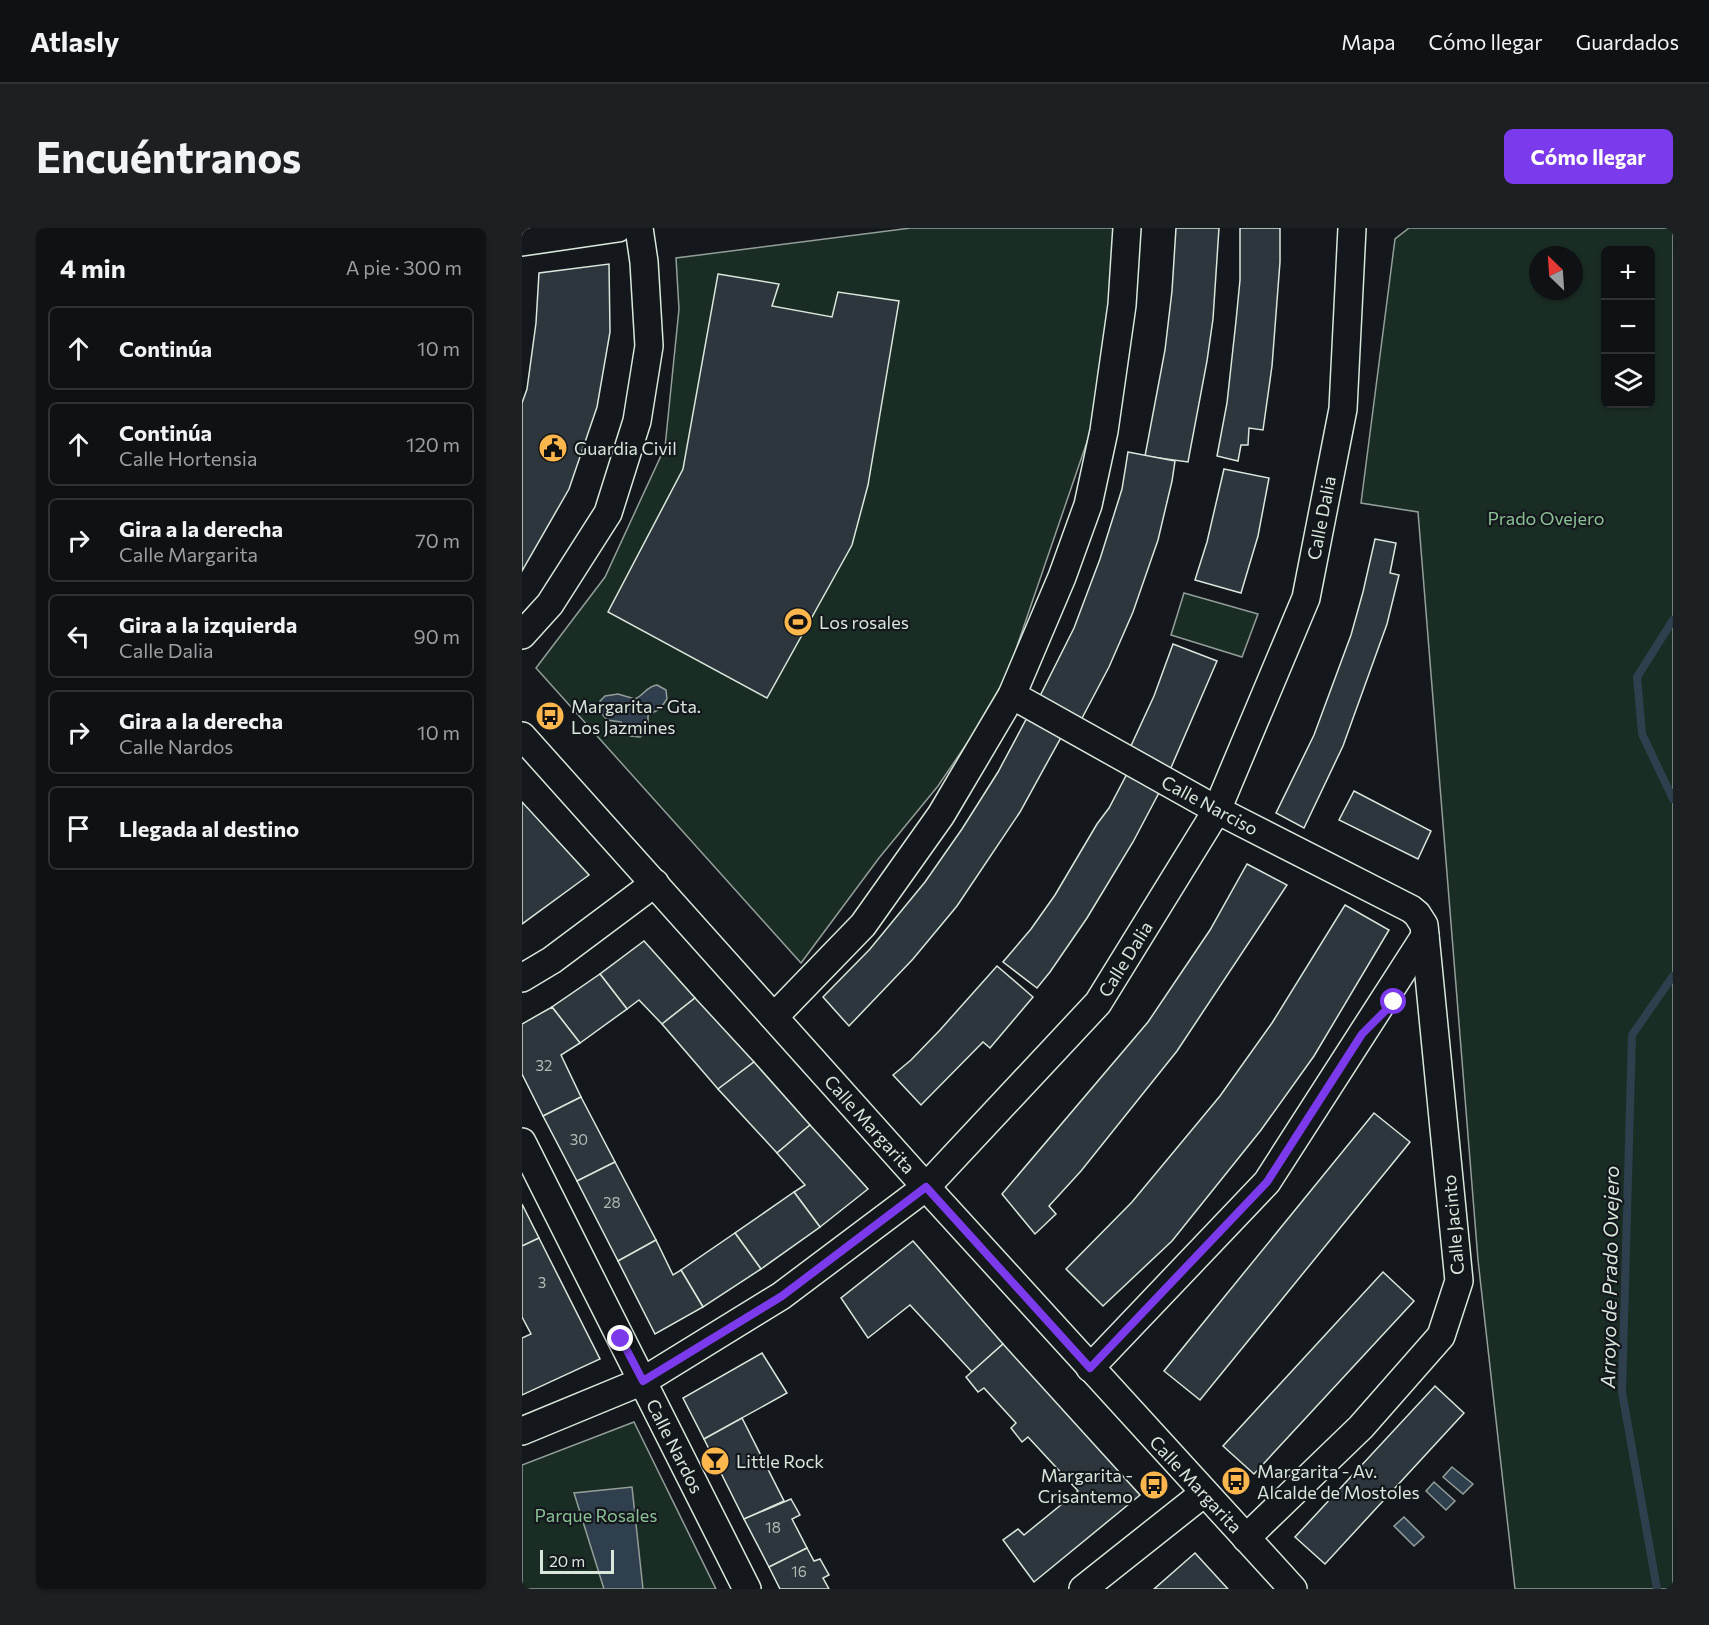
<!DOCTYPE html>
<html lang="es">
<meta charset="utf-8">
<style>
body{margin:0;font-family:Commissioner,sans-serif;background:#1d2022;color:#f1f3f6}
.controls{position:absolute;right:18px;top:18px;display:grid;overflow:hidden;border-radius:9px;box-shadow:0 2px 4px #0004}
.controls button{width:54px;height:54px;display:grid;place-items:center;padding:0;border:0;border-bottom:2px solid #2f3234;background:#0f1215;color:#f1f3f6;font:30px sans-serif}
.compass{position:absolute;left:1007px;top:18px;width:54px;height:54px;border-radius:50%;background:#0f1215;box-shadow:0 2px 4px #0004;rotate:335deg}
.scale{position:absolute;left:18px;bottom:15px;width:74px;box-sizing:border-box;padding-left:6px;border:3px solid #d8e6dc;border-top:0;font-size:16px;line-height:21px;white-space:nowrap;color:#d8e6dc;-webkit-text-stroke:4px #14181c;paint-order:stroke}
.stop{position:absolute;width:18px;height:18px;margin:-14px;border:4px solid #7c3aed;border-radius:50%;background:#fff}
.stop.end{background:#7c3aed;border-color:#fff;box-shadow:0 2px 6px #0008}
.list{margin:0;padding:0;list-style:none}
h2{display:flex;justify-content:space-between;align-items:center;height:78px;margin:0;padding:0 24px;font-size:26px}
h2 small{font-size:20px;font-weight:400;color:#9b9ea0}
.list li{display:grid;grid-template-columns:39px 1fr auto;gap:18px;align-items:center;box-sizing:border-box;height:84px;margin:0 12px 12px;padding:0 12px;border:2px solid #2f3234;border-radius:9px}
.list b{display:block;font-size:22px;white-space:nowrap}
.list p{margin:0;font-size:20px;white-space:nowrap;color:#9b9ea0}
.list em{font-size:20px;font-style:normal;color:#9b9ea0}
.icon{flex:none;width:33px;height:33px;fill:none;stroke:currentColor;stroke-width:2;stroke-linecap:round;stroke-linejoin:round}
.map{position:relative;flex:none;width:1151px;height:1361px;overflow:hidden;border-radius:9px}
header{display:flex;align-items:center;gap:36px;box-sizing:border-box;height:84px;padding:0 30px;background:#0f1215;border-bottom:2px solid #2f3234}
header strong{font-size:28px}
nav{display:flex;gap:33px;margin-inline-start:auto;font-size:21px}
.intro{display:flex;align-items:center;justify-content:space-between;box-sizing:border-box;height:144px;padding:0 36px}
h1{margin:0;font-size:42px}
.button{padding:15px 27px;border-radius:9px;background:#7c3aed;color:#fff;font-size:21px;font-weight:700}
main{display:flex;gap:36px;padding:0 36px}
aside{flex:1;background:#0f1215;border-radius:9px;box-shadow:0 2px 4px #0004}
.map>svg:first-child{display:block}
</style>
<header>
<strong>Atlasly</strong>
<nav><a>Mapa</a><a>Cómo llegar</a><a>Guardados</a></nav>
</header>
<div class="intro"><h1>Encuéntranos</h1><a class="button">Cómo llegar</a></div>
<main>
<aside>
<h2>4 min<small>A pie · 300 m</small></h2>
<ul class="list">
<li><svg class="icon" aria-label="ahead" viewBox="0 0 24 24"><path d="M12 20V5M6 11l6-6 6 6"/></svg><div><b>Continúa</b></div><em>10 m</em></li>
<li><svg class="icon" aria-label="ahead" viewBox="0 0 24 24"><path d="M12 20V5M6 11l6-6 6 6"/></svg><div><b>Continúa</b><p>Calle Hortensia</p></div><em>120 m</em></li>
<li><svg class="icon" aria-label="right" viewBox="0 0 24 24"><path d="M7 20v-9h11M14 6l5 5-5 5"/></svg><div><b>Gira a la derecha</b><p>Calle Margarita</p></div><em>70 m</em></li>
<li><svg class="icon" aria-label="left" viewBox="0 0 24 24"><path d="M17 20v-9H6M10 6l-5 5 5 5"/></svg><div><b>Gira a la izquierda</b><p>Calle Dalia</p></div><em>90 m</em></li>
<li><svg class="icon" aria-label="right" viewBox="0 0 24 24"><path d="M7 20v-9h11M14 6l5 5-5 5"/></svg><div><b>Gira a la derecha</b><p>Calle Nardos</p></div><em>10 m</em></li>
<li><svg class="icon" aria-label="arrive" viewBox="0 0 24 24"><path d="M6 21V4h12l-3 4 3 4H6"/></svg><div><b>Llegada al destino</b></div></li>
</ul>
</aside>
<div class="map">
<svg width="1151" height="1361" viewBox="0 0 1151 1361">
<rect width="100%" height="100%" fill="#14181c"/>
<g fill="#1a2d24" stroke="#939e99" stroke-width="1.5" fill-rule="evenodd">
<polygon points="389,0 592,0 585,111 568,205 479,465 416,558 357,630 279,735 14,440 83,349 143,219 157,81 154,30"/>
<path d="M887 0H1151V1361H993L956 1032 896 284 839 275 873 11ZM1084 22H1128V176H1084ZM1016 27H1052V63H1016Z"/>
<polygon points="662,365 736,386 720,429 649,407"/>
<polygon points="112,1194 194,1361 0,1361 0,1237"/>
</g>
<g fill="#2f3f4d" stroke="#939e99" stroke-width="1.5">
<path d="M135 457 144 462 145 471 138 481 126 487V503L118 509 108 508 99 494 85 492 77 482 78 473 83 468 96 466 113 471C122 467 125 458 135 457Z"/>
<polygon points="930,1239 951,1256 941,1266 921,1249"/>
<polygon points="912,1254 933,1273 924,1282 904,1263"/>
<polygon points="110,1259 121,1361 82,1361 52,1265"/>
<polygon points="882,1289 902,1309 892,1318 872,1298"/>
</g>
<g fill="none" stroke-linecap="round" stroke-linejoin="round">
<g stroke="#2f3f4d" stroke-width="8">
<polyline points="1151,392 1115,449 1120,506 1151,571"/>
<polyline points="1135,1361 1100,1164 1110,807 1151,748"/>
</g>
</g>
<g fill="#2c363c" stroke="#d8e6dc" stroke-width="1.5">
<polygon points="654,0 697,0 691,91 685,133 666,234 623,228 643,122 650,63"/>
<polygon points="718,0 758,0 758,34 750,138 741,202 727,200 726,217 719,217 716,233 695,228 705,175 714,93 718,52"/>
<polygon points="87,36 88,104 75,179 47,261 0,343 0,175 5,161 14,95 17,45"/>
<polygon points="196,46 257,56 250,78 310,89 316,64 377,73 346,257 330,317 245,470 86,384 161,241"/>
<polygon points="606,224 653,233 650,253 636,312 611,384 587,439 559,492 518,468 552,400 578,331 600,261"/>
<polygon points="702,241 747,250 736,308 719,365 673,352 685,314"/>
<polygon points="853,311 874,315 868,345 877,347 865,396 821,518 782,600 754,585 792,507 829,407 841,364"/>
<polygon points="651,416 695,433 648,542 608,520 632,468"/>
<polygon points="507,486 542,504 498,584 435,678 391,731 327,798 301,769 348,721 403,654 440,601 476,544"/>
<polygon points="608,540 640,559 611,614 565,690 528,744 515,760 481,734 509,701 533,667 575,596 587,580"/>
<polygon points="832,563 909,603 896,631 817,592"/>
<polygon points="0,574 67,647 0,696"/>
<polygon points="725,636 765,657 655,823 559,943 527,978 534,986 513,1006 480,966 626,794 688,702"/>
<polygon points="823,677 867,702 792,828 739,902 650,1013 581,1078 544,1041 610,974 698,868 750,795"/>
<polygon points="122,713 173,770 140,796 117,772 105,781 78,746"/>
<polygon points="475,738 511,769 468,820 461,814 399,877 371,847 389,832 418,802"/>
<polygon points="78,746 105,781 58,815 30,779"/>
<polygon points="173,770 232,834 196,861 140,796"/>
<polygon points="30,779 58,815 39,827 59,869 21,888 0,846 0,796"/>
<polygon points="232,834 288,897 255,925 196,861"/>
<polygon points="59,869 93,934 55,953 21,888"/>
<polygon points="852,885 888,914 678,1172 642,1143"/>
<polygon points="288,897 346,961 298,999 272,964 283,957 255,925"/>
<polygon points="93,934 134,1012 96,1033 55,953"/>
<polygon points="272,964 298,999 239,1041 213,1005"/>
<polygon points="0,976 17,1010 0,1018"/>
<polygon points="213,1005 239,1041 181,1079 159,1042"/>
<polygon points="17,1010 78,1131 0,1167 0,1110 9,1106 0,1089 0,1018"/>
<polygon points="134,1012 151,1047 159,1042 181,1079 133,1106 96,1033"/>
<polygon points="391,1013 481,1116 450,1144 388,1077 346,1110 319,1070"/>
<polygon points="861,1044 892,1073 732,1246 701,1218"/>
<polygon points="481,1116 618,1267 512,1354 481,1312 496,1301 502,1307 556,1263 506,1209 500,1214 489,1200 494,1195 462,1160 456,1164 444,1149"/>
<polygon points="240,1125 265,1165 182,1211 161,1170"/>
<polygon points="913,1158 942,1185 803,1336 773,1309"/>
<polygon points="220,1190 262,1273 222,1291 182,1211"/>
<polygon points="269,1271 278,1287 270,1291 285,1320 247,1339 222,1291"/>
<polygon points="285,1320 292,1333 298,1331 307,1347 301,1350 307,1361 258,1361 247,1339"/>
<polygon points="673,1325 706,1361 632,1361"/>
</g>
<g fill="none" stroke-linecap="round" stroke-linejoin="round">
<g stroke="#d8e6dc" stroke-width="30">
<g id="minor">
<polyline points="0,14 96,0"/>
<polyline points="0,407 28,376 86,285 115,193 127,118 122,34 117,0"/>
<polyline points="490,467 695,582 889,681 895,686 902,697 937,1053 919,1108 839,1199 724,1310"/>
<polyline points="0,508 404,959 771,1361"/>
<polyline points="0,750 30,732 133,655"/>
<polyline points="252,789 341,697 419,587 490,467 540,349 566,277 582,203 600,77 605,0"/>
<polyline points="0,914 225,1361"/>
<polyline points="568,1140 745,954 903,708"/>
<polyline points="0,1203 121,1153 259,1068 404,959 576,775 695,582 784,370 821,181 830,0"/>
<polyline points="561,1361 682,1265"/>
</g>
</g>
<use href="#minor" stroke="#14181c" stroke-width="27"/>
</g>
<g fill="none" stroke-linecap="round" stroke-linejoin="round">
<polyline stroke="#7c3aed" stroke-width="8" points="99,1111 121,1153 260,1068 404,959 568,1140 745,954 840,806 872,774"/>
</g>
<defs>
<g id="civic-disc" transform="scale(1.5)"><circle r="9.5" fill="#ffb74d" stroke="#14181c"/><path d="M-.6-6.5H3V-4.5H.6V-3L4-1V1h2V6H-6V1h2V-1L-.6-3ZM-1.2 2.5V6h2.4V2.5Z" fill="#111"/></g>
<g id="stadium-disc" transform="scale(1.5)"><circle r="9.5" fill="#ffb74d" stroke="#14181c"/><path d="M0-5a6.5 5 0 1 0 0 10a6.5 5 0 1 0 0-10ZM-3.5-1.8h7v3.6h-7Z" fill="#111"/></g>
<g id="bus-disc" transform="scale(1.5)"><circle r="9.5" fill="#ffb74d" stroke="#14181c"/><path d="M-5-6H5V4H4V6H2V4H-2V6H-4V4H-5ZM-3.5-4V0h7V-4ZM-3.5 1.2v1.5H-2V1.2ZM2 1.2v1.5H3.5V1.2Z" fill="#111"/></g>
<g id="bar-disc" transform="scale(1.5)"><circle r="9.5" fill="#ffb74d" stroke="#14181c"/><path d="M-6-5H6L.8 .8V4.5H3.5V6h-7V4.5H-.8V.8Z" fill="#111"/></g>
</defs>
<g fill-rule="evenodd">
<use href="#civic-disc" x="31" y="220"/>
<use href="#stadium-disc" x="276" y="394"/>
<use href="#bus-disc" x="28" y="488"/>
<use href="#bar-disc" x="193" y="1233"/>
<use href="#bus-disc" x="714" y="1253"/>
<use href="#bus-disc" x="632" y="1257"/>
</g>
<g text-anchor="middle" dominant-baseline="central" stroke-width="4.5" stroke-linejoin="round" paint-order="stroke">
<g font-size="15" fill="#adbab4">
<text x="22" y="837">32</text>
<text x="57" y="911">30</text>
<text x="90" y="974">28</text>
<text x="20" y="1054">3</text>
<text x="251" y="1299">18</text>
<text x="277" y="1343">16</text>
</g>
<g font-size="18" fill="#d8e6dc" stroke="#14181c" text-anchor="start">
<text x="52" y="220">Guardia Civil</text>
<text x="297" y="394">Los rosales</text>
<text x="49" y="478">Margarita - Gta.<tspan x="49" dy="21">Los Jazmines</tspan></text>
<text x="214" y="1233">Little Rock</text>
<text x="735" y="1243">Margarita - Av.<tspan x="735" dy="21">Alcalde de Mostoles</tspan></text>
<text x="611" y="1247" text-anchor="end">Margarita -<tspan x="611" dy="21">Crisantemo</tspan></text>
</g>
<g font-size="18" fill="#d8e6dc" stroke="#14181c">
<text transform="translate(799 290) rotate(-79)">Calle Dalia</text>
<text transform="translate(688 577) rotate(28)">Calle Narciso</text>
<text transform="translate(603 731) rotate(-58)">Calle Dalia</text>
<text transform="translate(348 896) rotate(48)">Calle Margarita</text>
<text transform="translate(931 997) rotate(-95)">Calle Jacinto</text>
<text transform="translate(153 1218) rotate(63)">Calle Nardos</text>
<text transform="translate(674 1256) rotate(47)">Calle Margarita</text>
</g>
<g font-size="18" fill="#8ac095" stroke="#14181c">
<text x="1024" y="290">Prado Ovejero</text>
<text x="74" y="1287">Parque Rosales</text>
</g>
<g font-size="20" font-style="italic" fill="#d8e6dc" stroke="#14181c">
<text transform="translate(1087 1049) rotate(-89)">Arroyo de Prado Ovejero</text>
</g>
</g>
</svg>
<div class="controls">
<button>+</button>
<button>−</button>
<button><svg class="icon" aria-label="layers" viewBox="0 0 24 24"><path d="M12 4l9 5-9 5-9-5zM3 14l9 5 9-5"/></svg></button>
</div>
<svg class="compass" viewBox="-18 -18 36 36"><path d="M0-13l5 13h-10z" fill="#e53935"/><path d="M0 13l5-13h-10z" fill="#9b9ea0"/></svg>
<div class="scale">20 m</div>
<div class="stop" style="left:872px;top:774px"></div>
<div class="stop end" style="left:99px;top:1111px"></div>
</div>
</main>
